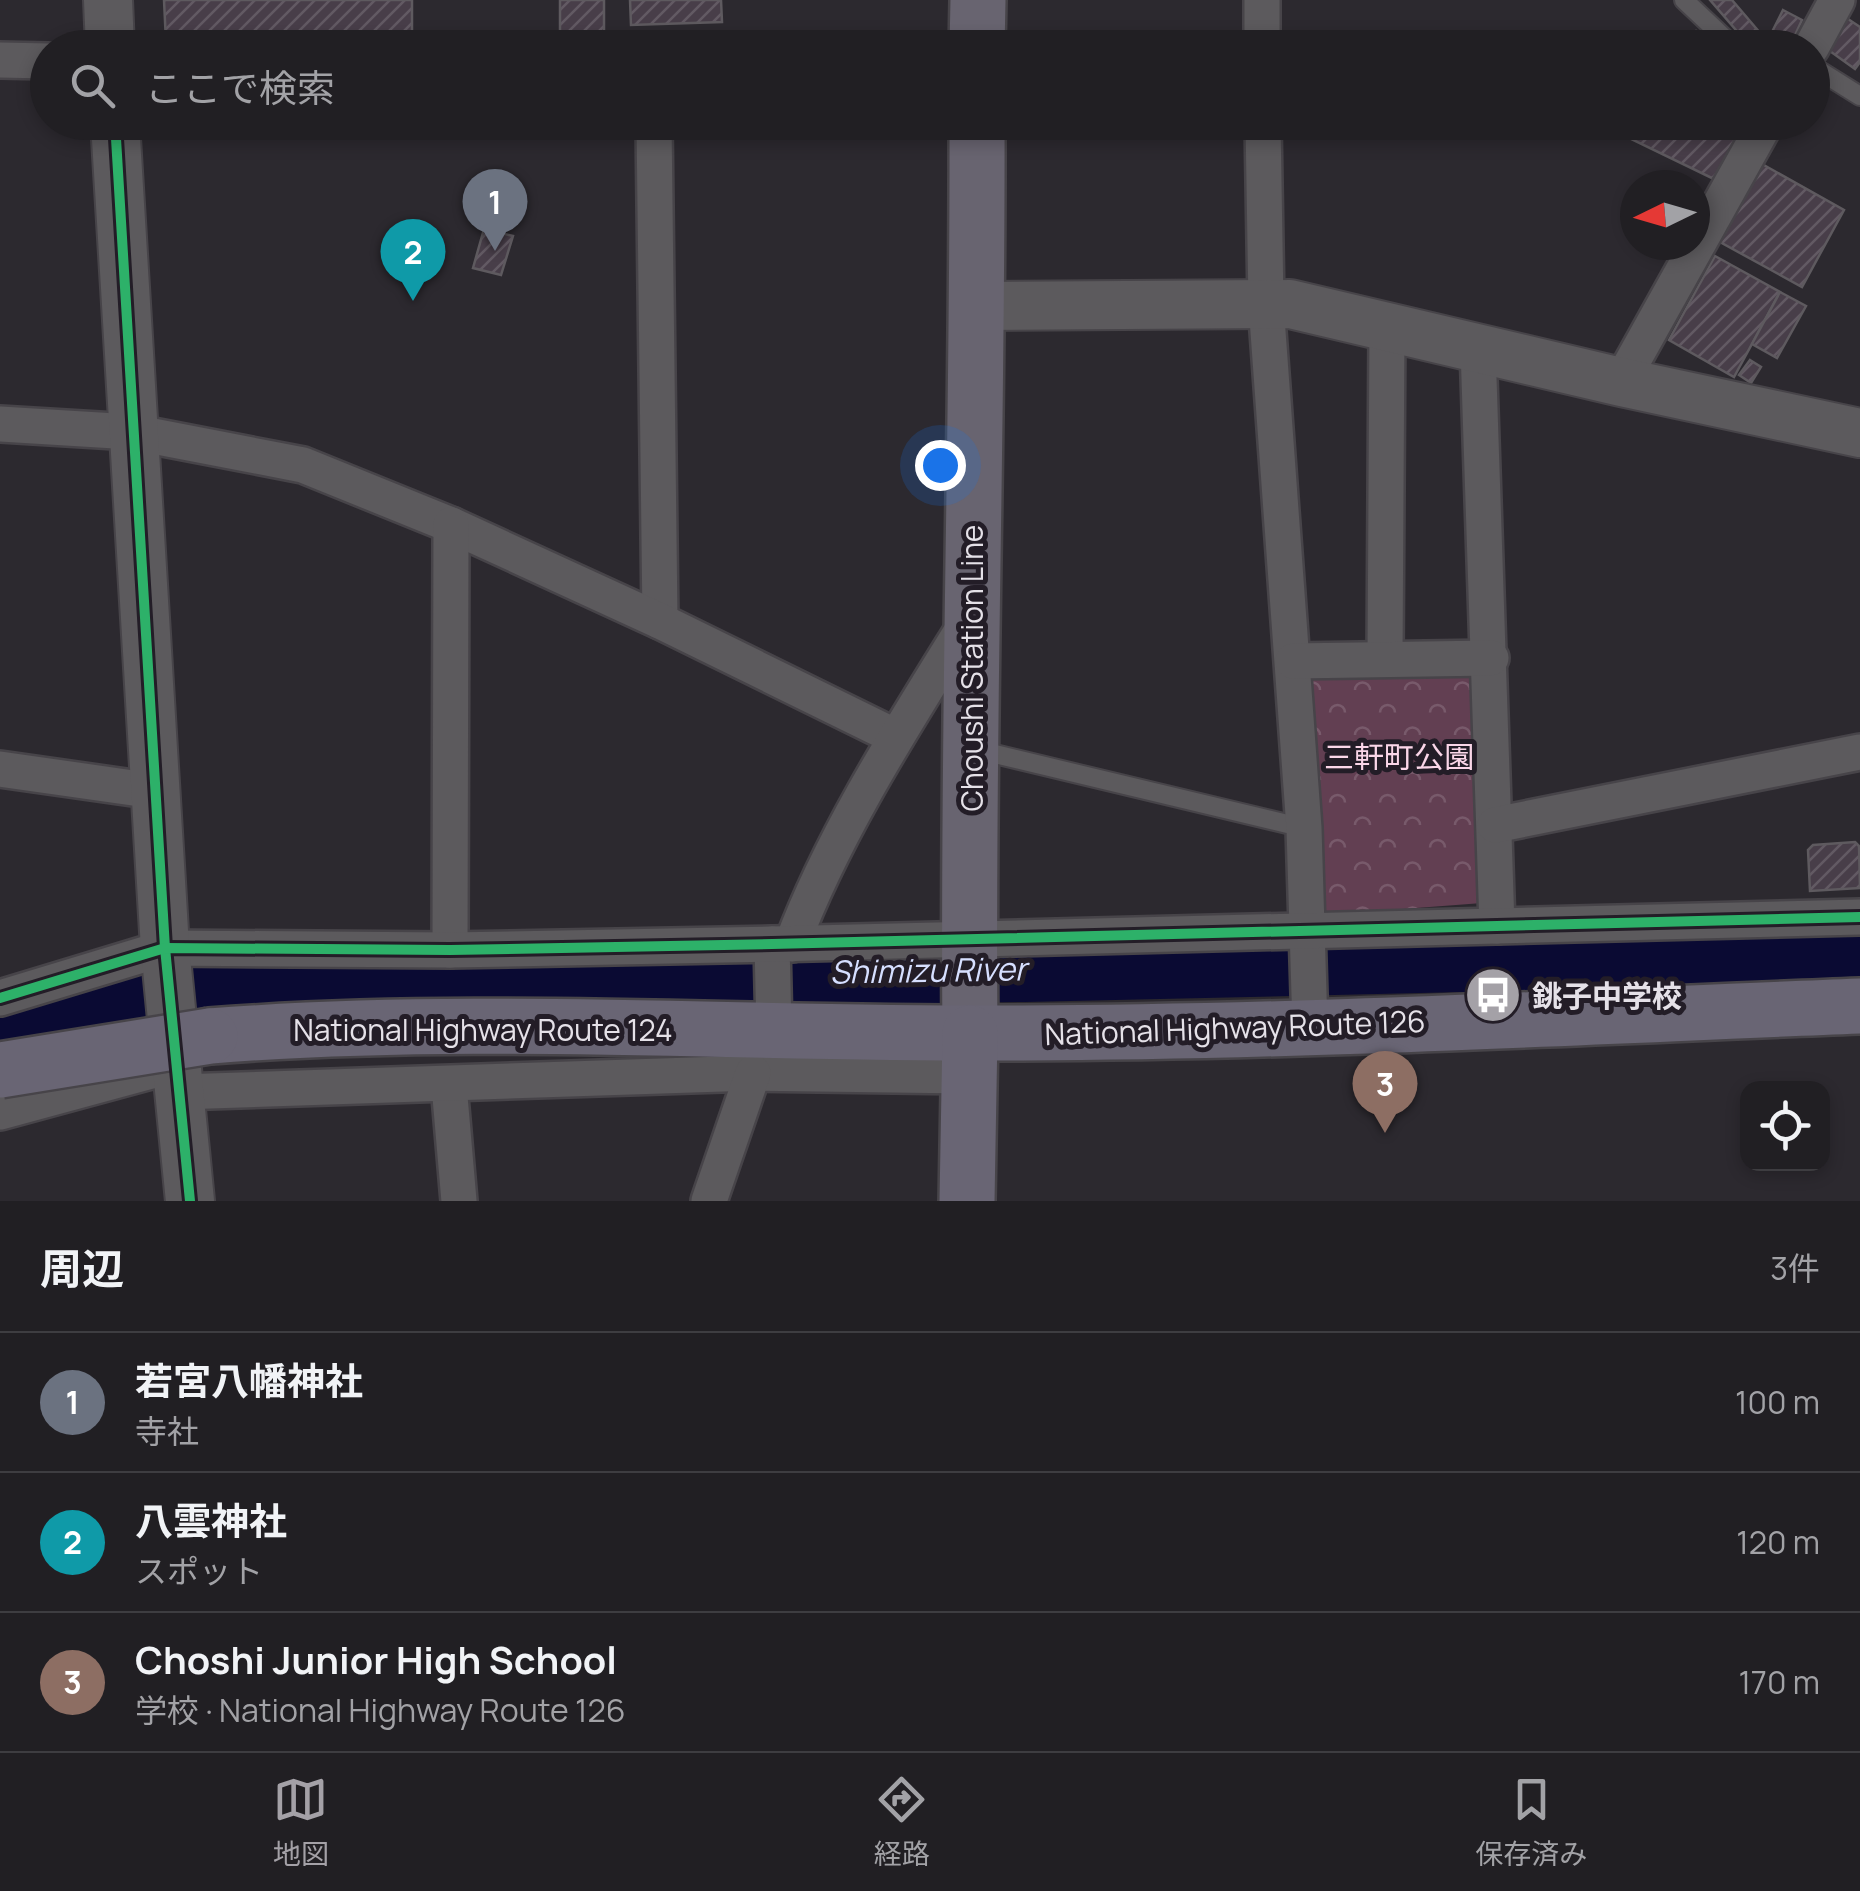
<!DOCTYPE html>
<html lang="ja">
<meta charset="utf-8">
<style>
body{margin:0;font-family:Manrope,"Noto Sans JP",sans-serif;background:#29272b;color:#f1f3f6}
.controls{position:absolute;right:30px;bottom:30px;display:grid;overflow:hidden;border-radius:20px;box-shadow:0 5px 15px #0003}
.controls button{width:90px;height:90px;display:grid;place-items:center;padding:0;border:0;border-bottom:2px solid #3e3d41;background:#211f23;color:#f1f3f6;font:50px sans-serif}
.compass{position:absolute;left:1620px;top:170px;width:90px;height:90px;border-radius:50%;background:#211f23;box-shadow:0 5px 15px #0003;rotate:265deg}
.you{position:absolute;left:940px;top:465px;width:35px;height:35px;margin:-25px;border:8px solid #fff;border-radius:50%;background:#1a73e8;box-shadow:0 0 0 15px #1a73e833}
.badge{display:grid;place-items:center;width:65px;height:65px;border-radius:50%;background:#a4a1a7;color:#fff;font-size:32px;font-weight:700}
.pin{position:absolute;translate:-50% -82px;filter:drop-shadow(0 2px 5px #0008)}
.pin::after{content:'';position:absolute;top:52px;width:35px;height:30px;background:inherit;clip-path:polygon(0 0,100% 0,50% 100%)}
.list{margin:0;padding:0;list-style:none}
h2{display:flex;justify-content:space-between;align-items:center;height:130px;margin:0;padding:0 40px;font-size:42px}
h2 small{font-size:32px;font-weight:400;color:#a2a2a6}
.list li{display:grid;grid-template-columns:65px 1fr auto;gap:30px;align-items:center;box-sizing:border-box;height:140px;padding:0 40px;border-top:2px solid #3e3d41}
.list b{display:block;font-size:38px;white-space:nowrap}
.list p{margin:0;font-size:32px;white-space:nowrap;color:#a2a2a6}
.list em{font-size:32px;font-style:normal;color:#a2a2a6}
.icon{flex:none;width:55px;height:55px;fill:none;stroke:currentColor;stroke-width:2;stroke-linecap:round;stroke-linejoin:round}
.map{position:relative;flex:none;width:1860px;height:1201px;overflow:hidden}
.search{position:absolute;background:#211f23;box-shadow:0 5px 15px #0003;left:30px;right:30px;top:30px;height:110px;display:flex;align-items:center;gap:25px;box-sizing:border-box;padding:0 35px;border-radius:55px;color:#a2a2a6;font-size:38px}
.sheet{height:550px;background:#211f23}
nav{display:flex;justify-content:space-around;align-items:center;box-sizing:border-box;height:140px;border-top:2px solid #3e3d41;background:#211f23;font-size:28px;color:#a2a2a6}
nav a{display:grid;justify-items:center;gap:5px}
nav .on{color:#a4a1a7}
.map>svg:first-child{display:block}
</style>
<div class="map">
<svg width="1860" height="1201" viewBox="0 0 1860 1201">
<defs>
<pattern id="park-crowns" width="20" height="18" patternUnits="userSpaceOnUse" patternTransform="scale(2.5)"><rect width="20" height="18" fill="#623f52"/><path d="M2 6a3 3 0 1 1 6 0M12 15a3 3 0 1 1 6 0" fill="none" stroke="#785a6b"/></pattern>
<pattern id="building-hatch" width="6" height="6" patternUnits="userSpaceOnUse" patternTransform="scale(2.5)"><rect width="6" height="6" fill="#483e49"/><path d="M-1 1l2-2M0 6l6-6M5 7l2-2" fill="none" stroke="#625a63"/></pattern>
</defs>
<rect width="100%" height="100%" fill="#2c292f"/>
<polygon fill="url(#park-crowns)" points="1481,664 1482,903 1324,915 1312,669"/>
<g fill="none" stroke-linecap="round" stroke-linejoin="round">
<polyline stroke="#0a0a33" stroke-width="58" points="0,1021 144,987 195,983 1025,973 1860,954"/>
</g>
<g fill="url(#building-hatch)" stroke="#5e5a5f" stroke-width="2.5">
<polygon points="164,0 412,0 412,42 166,42"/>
<rect x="560" y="0" width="44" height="48"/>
<polygon points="630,0 721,0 722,22 631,25"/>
<polygon points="1710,0 1732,0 1760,33 1748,44"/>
<polygon points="1783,10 1802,20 1789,48 1764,48"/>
<polygon points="1848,19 1860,27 1860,62 1855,69 1827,49"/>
<polygon points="1696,31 1712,48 1681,46"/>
<polygon points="1639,122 1716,122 1740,134 1718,181 1631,139"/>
<polygon points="1762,164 1844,210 1802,287 1720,242"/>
<polygon points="484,229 513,236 501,275 473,268"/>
<polygon points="1715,256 1780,292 1734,377 1669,340"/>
<polygon points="1780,292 1806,306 1777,358 1752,344"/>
<polygon points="1750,360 1761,367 1751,383 1739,375"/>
<polygon points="1855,842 1859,846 1860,888 1810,891 1808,850 1813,845"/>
</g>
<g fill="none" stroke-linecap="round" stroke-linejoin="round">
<g stroke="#474449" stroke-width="22">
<g id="lane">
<polyline points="1684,0 1735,48"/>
<polyline points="1812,66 1860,96"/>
<polyline points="978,750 1304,828"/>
</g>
</g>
<g stroke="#474449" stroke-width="40">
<g id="street">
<polyline points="1262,48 1262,0"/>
<polyline points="1811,48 1837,0"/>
<polyline points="0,60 48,61"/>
<polyline points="654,122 660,621"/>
<polyline points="1263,122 1266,304 1304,828 1310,1027"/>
<polyline points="1478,348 1497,926"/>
<polyline points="1621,382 1766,122"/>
<polyline points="0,424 132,432 303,465 451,525 660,621 896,737"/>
<polyline points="1385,659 1387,327"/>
<polyline points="1293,661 1491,658"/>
<polyline points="0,769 154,791"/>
<polyline points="1495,825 1860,752"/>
<polyline points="772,944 774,1030"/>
<path d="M792 944C833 834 906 721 968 621"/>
<polyline points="450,950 451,525"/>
<polyline points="0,998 165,948 450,950 772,944 1860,917"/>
<polyline points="449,1085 459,1201"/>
<polyline points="179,1092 753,1073 968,1076"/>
<polyline points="0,1112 173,1065"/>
<polyline points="709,1201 753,1073"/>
</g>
</g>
<g stroke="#474449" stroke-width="52">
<g id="secondary">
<polyline points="108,0 110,48"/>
<polyline points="115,122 165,948 190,1201"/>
<polyline points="978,306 1290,304 1621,382 1860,433"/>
</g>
</g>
<g stroke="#474449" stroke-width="60">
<g id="primary">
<polyline points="977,48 978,0"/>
<path d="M970 1033C967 729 978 426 977 122"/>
</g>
</g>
<g stroke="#474449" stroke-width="60">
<g id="highway">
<path d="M210 1036C480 1015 752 1035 1022 1033 1302 1032 1581 1017 1860 1006"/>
<polyline points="967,1201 970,1033"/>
</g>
</g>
<use href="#lane" stroke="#5c5a5d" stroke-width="18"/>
<use href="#street" stroke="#5c5a5d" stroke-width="35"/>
<use href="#secondary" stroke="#5c5a5d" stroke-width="48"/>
<use href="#primary" stroke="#686470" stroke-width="55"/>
<use href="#highway" stroke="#696574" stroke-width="55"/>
<g stroke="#474449" stroke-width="60" stroke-linecap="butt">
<polyline id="highway-bridge" points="0,1070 210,1036"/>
</g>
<use href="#highway-bridge" stroke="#696574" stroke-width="55"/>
<g stroke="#231d27" stroke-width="16">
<g id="cycleway">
<polyline points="115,122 165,948 190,1201"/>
<polyline points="0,998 165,948 450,950 772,944 1860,917"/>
</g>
</g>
<use href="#cycleway" stroke="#2db169" stroke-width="10"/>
</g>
<defs>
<g id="bus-disc" transform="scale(2.875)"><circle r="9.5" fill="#a4a1a7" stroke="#231d27"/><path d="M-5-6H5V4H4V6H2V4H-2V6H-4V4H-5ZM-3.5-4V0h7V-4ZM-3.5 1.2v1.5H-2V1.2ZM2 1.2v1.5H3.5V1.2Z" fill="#fff"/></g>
</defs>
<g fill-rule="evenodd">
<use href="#bus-disc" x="1493" y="995"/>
</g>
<g text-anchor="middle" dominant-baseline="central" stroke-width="10" stroke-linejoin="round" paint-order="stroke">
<g font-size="30" fill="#e5e1e8" stroke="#231d27">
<text transform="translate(971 668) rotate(-90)">Choushi Station Line</text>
<text transform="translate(1235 1027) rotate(-2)">National Highway Route 126</text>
<text x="483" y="1029">National Highway Route 124</text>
</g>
<g font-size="30" fill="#fad6e8" stroke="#231d27">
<text x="1399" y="756">三軒町公園</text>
</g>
<g font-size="30" font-weight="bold" fill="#e5e1e8" stroke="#231d27" text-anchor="start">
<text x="1532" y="995">銚子中学校</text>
</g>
<g font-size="32" font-style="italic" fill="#d6dfff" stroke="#231d27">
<text transform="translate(928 970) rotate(-1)">Shimizu River</text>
</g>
</g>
</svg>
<div class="controls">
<button><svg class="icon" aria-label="locate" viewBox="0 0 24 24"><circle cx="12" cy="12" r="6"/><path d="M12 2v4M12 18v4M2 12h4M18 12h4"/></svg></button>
</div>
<svg class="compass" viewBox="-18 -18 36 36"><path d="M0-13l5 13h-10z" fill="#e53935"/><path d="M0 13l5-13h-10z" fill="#a2a2a6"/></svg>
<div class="you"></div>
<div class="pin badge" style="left:495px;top:251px;background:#6b7280">1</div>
<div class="pin badge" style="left:413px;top:301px;background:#0f9aa8">2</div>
<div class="pin badge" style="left:1385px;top:1133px;background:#8d6e63">3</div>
<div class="search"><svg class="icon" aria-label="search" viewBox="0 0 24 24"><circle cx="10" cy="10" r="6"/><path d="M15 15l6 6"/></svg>ここで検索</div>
</div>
<section class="sheet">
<h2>周辺<small>3件</small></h2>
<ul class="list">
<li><span class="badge" style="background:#6b7280">1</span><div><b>若宮八幡神社</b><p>寺社</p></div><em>100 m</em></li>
<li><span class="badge" style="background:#0f9aa8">2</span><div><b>八雲神社</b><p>スポット</p></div><em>120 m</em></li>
<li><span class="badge" style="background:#8d6e63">3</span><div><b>Choshi Junior High School</b><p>学校 · National Highway Route 126</p></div><em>170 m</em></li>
</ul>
</section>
<nav>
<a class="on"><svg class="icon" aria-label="map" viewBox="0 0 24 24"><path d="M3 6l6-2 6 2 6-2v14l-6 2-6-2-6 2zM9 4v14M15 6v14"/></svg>地図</a>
<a><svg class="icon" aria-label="directions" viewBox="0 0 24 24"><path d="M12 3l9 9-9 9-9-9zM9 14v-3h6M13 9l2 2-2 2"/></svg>経路</a>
<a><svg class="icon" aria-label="saved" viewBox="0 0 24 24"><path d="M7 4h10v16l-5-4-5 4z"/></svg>保存済み</a>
</nav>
